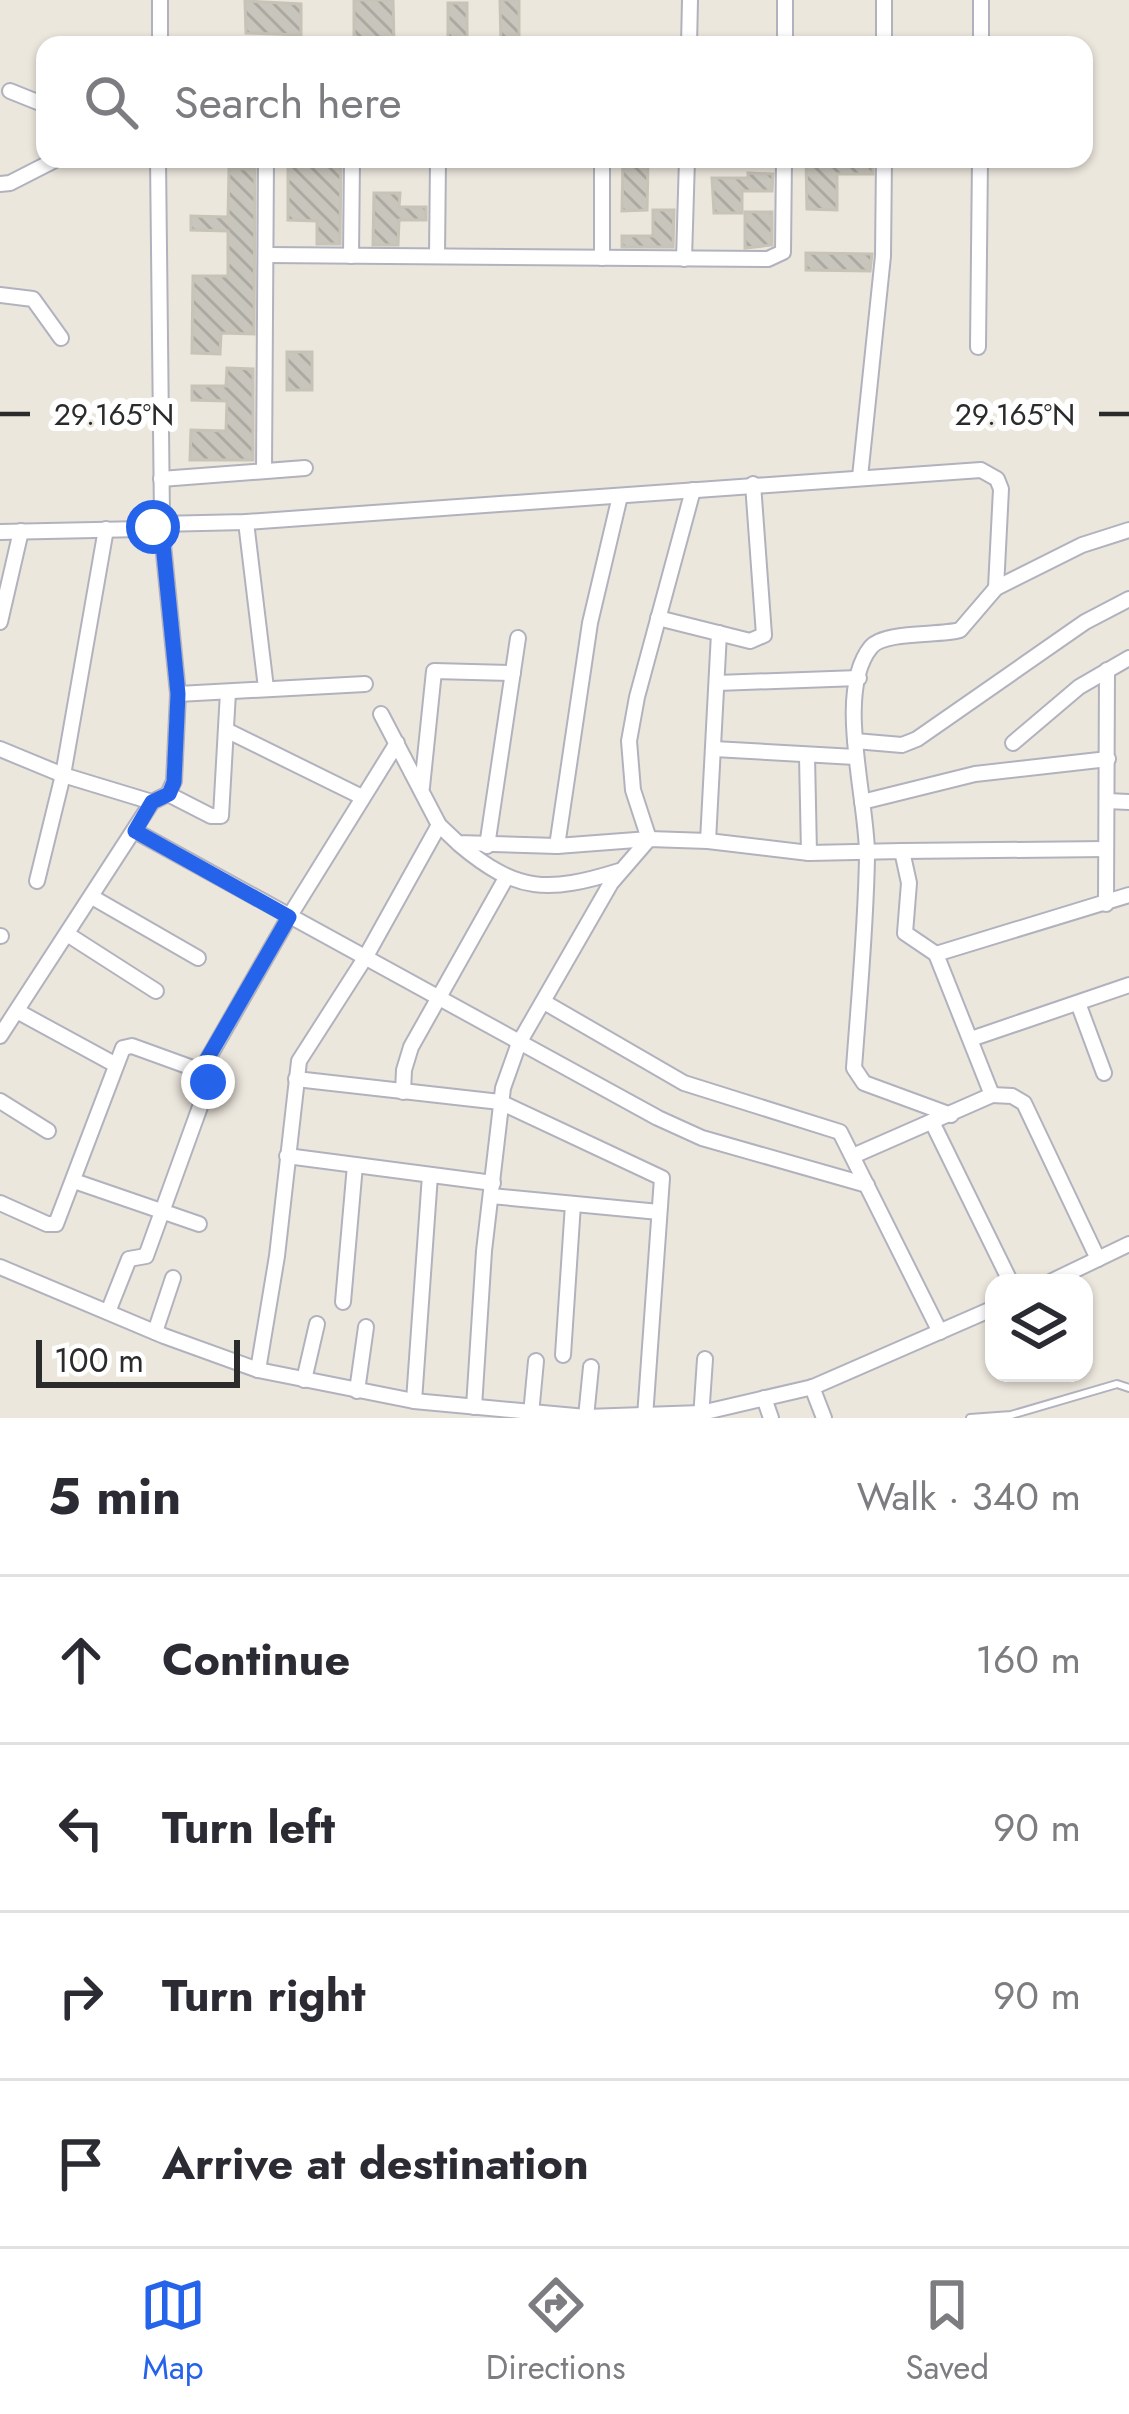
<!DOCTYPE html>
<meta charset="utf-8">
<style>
body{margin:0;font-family:Jost,sans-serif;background:#f2f2f3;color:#2b2b33}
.controls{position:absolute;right:36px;bottom:36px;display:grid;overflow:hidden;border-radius:24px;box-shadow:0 3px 9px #0004}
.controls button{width:108px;height:108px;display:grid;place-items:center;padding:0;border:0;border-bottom:3px solid #e1e1e2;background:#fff;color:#2b2b33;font:60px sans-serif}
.scale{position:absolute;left:36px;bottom:30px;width:204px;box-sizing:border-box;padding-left:12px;border:6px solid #2b2b2b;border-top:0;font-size:33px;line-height:42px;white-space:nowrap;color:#2b2b2b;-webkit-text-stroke:9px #fff;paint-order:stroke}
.stop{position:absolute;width:36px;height:36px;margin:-27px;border:9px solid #2563eb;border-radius:50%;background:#fff}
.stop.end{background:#2563eb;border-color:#fff;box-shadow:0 3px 12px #0008}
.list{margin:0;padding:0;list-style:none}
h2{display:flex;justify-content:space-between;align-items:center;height:156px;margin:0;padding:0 48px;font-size:51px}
h2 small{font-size:39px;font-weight:400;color:#7c7c81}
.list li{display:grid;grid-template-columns:78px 1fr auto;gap:36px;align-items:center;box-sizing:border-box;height:168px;padding:0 48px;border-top:3px solid #e1e1e2}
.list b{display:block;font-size:45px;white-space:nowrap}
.list em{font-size:39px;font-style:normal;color:#7c7c81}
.icon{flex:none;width:66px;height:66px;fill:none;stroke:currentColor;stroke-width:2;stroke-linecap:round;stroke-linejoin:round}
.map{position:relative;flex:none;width:1129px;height:1418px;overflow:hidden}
.search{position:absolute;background:#fff;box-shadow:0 3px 9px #0004;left:36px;right:36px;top:36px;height:132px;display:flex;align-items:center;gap:30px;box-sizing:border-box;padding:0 42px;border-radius:24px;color:#7c7c81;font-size:45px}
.sheet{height:828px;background:#fff}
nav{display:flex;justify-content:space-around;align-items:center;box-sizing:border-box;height:168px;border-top:3px solid #e1e1e2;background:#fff;font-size:33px;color:#7c7c81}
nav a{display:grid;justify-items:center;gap:6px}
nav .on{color:#2563eb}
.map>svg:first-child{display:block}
</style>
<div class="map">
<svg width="1129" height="1418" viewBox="0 0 1129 1418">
<defs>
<pattern id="building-back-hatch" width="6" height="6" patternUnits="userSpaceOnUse" patternTransform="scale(3)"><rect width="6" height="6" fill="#c8c5bc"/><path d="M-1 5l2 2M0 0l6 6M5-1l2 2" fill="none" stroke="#aca9a2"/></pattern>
</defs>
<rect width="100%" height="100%" fill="#ece7dd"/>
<g fill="url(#building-back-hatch)" stroke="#c7c3b7" stroke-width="3">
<polygon points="354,0 393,0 394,45 354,45"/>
<polygon points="500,0 519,0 519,45 501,45"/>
<polygon points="245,1 301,4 301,35 246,33"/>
<rect x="448" y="3" width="19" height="42"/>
<polygon points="288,159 341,159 340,244 317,244 317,221 288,220"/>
<polygon points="623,159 648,159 647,210 622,211"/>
<polygon points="844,159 873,159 873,174 837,174 837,210 807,209 806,160"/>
<polygon points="229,169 255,169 254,334 221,333 220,354 192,353 193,276 228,276 228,231 191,230 191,216 228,217"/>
<polygon points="748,173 773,174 772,191 742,191 742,213 714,213 712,178 748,178"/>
<polygon points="374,193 400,193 399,207 426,207 426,220 399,220 398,245 373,245"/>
<polygon points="653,210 674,210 673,247 622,247 622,236 653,236"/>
<polygon points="745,212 772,212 772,245 745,248"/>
<polygon points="806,253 872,254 870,271 806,270"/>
<rect x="287" y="352" width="25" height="38"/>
<polygon points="227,368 253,369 253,460 190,460 191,430 226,431 227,401 192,400 192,386 226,386"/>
</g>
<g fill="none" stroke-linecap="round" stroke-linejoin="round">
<g stroke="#b1b2be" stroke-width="10">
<polyline id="service" points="970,1418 1011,1415 1117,1384 1129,1388"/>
</g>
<g stroke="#b1b2be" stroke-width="18">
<g id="minor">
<polyline points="884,0 884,45"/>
<polyline points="160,45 160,0"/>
<polyline points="689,45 690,0"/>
<polyline points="785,45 785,0"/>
<polyline points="981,45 981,0"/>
<polyline points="10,91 45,105"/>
<polyline points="0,184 10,183 57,159"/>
<polyline points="266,255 768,259 783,252 784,159"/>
<polyline points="351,256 352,159"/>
<polyline points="437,256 438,159"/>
<polyline points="602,258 602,159"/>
<polyline points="684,259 687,159"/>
<polyline points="0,295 33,299 61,338"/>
<polyline points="978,347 980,159"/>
<polyline points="264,471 266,159"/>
<polyline points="860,477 883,256 884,159"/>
<polyline points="161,479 305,468"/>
<polyline points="246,522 266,688"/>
<polyline points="158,524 246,522 981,470 997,479 1001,489 996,588"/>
<polyline points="0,532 142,529 153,527 162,518 158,159"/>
<polyline points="658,618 750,641 764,635 753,484"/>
<polyline points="0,622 21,531"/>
<polyline points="717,683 859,678"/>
<polyline points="178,694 365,684"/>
<polyline points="381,714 439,825 458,843 557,846 649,839 633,790 629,741 637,697 693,490"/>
<polyline points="228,731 362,797"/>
<polyline points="855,741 902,745 917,739 1085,622 1129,599"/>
<polyline points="1013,743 1079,687 1129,658"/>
<polyline points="0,749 63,775 152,802 168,794 174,781 178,694 161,524"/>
<polyline points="714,749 855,757"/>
<polyline points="807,756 809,853"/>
<polyline points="422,787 434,671 513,673"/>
<polyline points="168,794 211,816 221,816 228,692"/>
<polyline points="1107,801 1129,802"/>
<polyline points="862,802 975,774 1108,759"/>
<polyline points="135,831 658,1118 702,1138 867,1185"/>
<polyline points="708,841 719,633"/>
<path d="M459 844C517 893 548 893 619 871"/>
<polyline points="487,846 518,638"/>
<polyline points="557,846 590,623 620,496"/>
<polyline points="902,851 1106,849"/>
<polyline points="37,881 63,775 106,529"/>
<polyline points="92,897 198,958"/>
<polyline points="1106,904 1107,670"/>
<polyline points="67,934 156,991"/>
<polyline points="0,936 1,936"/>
<polyline points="936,954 1129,895"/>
<polyline points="544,1002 684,1083 840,1132 940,1332"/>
<polyline points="1078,1003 1104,1073"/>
<polyline points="17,1011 116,1065"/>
<polyline points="0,1036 152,802"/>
<polyline points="971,1039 1129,985"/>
<polyline points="296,1079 500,1102 662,1178 645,1417"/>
<polyline points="403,1092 404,1070 411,1047 506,878"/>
<polyline points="992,1095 1012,1096 1024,1103 1098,1259"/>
<polyline points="0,1101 48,1131"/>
<path d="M951 1115 864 1083 854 1068C859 998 866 926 867 856 868 802 834 692 871 647 884 631 939 636 960 630L996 588 1082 545 1129 530"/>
<polyline points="933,1124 1011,1283"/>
<polyline points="287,1156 493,1183"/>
<polyline points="74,1181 199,1224"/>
<polyline points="491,1196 659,1212"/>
<polyline points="0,1203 47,1224 56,1224 123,1048 132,1046 201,1071 289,917 397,743"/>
<polyline points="0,1267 164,1336 258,1370 414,1401 586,1417 701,1413 813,1387 994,1308"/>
<polyline points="1048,1283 1129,1244"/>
<polyline points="343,1302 355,1165"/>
<polyline points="108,1312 129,1259 146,1256 209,1082 209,1076 201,1071"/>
<polyline points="155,1332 173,1278"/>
<polyline points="563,1355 573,1204"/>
<polyline points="258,1370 277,1256 299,1061 365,958 439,825"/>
<polyline points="304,1380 317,1324"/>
<polyline points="812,1387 824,1418"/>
<polyline points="357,1391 366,1327"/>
<polyline points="764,1398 771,1418"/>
<polyline points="414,1401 430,1175"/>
<polyline points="474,1407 484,1251 503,1088 519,1043 611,883 649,839 708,841 809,853 902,851 909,883 905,933 936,954 992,1095 853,1156"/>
<polyline points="531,1414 536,1361"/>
<polyline points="586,1417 591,1367"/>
<polyline points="701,1418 705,1359"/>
</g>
</g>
<use href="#service" stroke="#fff" stroke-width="6"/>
<use href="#minor" stroke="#fff" stroke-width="14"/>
</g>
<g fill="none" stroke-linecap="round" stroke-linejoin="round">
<polyline stroke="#2563eb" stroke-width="15" points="153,527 161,524 178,694 174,782 169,794 152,802 135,831 289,917 206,1061 201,1071 209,1076 208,1082"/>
</g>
<path fill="none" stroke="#2b2b2b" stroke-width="4.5" d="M0 414H30M1099 414H1129"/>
<g font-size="30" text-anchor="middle" fill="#2b2b2b" stroke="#fff" stroke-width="12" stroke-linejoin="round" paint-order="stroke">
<text x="114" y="425">29.165°N</text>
<text x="1015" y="425">29.165°N</text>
</g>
</svg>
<div class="controls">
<button><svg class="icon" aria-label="layers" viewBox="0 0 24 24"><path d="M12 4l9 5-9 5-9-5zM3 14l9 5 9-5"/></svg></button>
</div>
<div class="scale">100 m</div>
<div class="stop" style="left:153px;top:527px"></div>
<div class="stop end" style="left:208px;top:1082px"></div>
<div class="search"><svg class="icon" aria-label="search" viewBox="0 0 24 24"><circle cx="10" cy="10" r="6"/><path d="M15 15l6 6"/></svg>Search here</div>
</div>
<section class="sheet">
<h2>5 min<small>Walk · 340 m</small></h2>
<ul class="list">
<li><svg class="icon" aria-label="ahead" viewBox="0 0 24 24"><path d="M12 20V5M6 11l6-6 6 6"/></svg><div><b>Continue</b></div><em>160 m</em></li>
<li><svg class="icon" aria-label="left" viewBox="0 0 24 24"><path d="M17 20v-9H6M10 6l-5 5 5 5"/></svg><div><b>Turn left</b></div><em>90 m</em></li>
<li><svg class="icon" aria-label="right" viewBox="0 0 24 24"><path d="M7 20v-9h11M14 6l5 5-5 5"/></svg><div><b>Turn right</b></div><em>90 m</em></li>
<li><svg class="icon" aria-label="arrive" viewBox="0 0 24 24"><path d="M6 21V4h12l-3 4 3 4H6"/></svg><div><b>Arrive at destination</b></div></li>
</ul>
</section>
<nav>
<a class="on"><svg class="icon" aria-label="map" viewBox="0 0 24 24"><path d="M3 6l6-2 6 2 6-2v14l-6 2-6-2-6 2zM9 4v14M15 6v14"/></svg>Map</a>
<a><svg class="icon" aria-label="directions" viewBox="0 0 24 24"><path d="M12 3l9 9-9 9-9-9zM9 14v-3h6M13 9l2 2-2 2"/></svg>Directions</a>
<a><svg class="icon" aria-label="saved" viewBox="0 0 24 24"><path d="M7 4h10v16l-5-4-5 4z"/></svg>Saved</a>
</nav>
